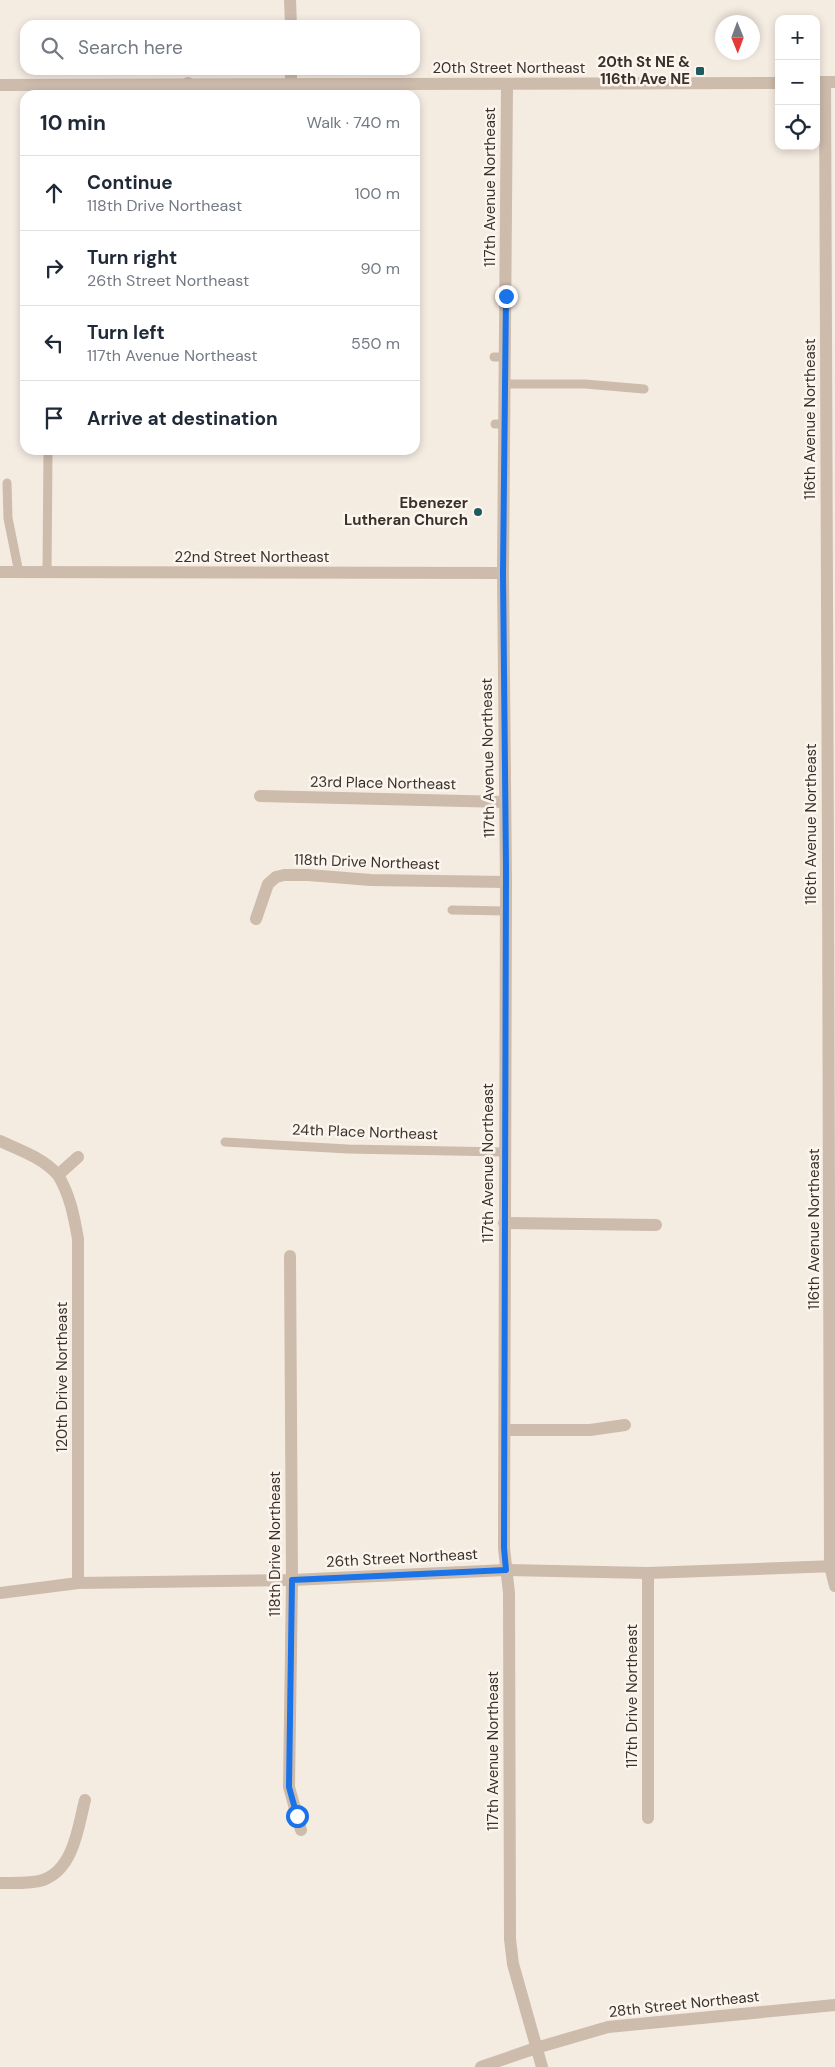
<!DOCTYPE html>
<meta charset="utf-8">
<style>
body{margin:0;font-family:"DM Sans",sans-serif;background:#f6f6f7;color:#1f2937}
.controls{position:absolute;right:15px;top:15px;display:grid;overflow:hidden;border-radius:10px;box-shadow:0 2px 8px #0003}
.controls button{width:45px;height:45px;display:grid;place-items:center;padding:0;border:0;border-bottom:1px solid #e0e1e3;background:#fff;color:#1f2937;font:25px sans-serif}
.compass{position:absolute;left:715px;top:15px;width:45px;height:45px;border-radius:50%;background:#fff;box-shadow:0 2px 8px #0003;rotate:179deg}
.stop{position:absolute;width:15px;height:15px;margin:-11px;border:4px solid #1a73e8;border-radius:50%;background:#fff}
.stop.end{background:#1a73e8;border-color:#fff;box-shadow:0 1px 5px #0008}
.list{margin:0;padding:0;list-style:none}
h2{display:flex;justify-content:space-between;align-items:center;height:65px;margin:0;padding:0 20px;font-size:21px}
h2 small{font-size:16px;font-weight:400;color:#747a83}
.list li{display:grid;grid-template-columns:32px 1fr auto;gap:15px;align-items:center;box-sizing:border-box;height:75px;padding:0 20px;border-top:1px solid #e0e1e3}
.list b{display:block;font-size:19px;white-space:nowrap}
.list p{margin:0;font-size:16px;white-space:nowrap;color:#747a83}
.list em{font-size:16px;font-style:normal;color:#747a83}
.icon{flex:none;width:28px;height:28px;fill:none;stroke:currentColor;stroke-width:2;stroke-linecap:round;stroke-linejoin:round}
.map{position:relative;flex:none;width:835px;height:2067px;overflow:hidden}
.search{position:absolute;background:#fff;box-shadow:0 2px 8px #0003;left:20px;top:20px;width:400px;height:55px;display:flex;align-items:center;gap:12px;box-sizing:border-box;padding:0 18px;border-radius:15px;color:#747a83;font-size:19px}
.panel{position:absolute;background:#fff;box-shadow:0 2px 8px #0003;left:20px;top:90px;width:400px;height:365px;border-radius:15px}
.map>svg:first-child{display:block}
</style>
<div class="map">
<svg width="835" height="2067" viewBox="0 0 835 2067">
<rect width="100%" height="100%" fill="#f4ebe1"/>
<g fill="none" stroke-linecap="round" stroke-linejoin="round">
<g stroke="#cdbbac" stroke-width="9">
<polyline points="350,84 350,95"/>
<polyline points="494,357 505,357"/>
<polyline points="505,384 585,384 644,389"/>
<polyline points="495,424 505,424"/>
<polyline points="7,483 8,518 19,573"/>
<polyline points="47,573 48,450"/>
<polyline points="452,910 505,911"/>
<polyline points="225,1142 348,1149 503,1152"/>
</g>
<g stroke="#cdbbac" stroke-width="12">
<polyline points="290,0 291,25"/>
<polyline points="291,70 291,84"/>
<path d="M825 82C826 577 830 1071 830 1566L835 1586"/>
<polyline points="188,83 188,95"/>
<polyline points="507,85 503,573 506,882 504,1548 509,1593 510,1939 513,1964 542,2067"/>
<polyline points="0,572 503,573"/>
<polyline points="260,796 505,802"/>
<polyline points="256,919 268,884 276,877 284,875 308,875 371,880 506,882"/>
<path d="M0 1141C20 1150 43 1158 58 1175L78 1157"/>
<path d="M58 1175C70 1195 74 1216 78 1239V1583"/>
<polyline points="504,1223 656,1225"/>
<polyline points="290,1256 292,1580 289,1787 301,1830"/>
<polyline points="505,1430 590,1430 625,1425"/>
<polyline points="0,1593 78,1583 292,1580 506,1570 648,1573 835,1566"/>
<polyline points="648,1818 648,1573"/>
<path d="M0 1883C13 1883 31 1884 43 1880 74 1869 78 1827 85 1800"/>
<polyline points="481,2067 536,2048 608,2027 835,2005"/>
</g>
<g stroke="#cdbbac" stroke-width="12">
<polyline points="816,82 835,82"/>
<polyline points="0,85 779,83"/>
</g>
</g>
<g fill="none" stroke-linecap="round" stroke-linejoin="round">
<polyline stroke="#1a73e8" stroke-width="6" points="297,1816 289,1787 292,1580 506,1570 504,1548 506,868 503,573 506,296"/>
</g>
<g fill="#1f5a5e" stroke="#fbf5ee" stroke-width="2">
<rect x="695" y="66" width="10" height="10" rx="2.5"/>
<circle cx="478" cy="512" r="5"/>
</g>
<g text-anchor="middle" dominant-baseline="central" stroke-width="5" stroke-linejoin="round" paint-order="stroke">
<g font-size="15" font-weight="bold" fill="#3b302b" stroke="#fbf5ee" text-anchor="end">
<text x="690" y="62">20th St NE &amp;<tspan x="690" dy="17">116th Ave NE</tspan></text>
<text x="468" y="503">Ebenezer<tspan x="468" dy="17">Lutheran Church</tspan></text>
</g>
<g font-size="15" fill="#3b302b" stroke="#fbf5ee">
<text x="509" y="68">20th Street Northeast</text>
<text transform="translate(490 187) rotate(-90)">117th Avenue Northeast</text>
<text transform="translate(810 419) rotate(-90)">116th Avenue Northeast</text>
<text x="252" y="557">22nd Street Northeast</text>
<text transform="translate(488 758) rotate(-91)">117th Avenue Northeast</text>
<text transform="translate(383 783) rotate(1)">23rd Place Northeast</text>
<text transform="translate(811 824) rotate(-90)">116th Avenue Northeast</text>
<text transform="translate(367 862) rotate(2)">118th Drive Northeast</text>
<text transform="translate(365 1132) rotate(2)">24th Place Northeast</text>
<text transform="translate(488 1163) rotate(-90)">117th Avenue Northeast</text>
<text transform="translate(814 1229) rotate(-90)">116th Avenue Northeast</text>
<text transform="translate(62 1377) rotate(-90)">120th Drive Northeast</text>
<text transform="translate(275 1544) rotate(-90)">118th Drive Northeast</text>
<text transform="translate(402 1558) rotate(-3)">26th Street Northeast</text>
<text transform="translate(632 1696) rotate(-90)">117th Drive Northeast</text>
<text transform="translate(493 1751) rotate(-90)">117th Avenue Northeast</text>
<text transform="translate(684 2004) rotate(-6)">28th Street Northeast</text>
</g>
</g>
</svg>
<div class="controls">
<button>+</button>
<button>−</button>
<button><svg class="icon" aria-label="locate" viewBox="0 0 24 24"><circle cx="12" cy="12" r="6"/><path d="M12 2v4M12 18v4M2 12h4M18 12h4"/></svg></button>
</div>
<svg class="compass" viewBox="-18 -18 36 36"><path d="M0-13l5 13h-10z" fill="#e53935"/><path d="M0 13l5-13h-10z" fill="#747a83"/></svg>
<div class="stop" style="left:297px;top:1816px"></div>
<div class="stop end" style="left:506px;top:296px"></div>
<div class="search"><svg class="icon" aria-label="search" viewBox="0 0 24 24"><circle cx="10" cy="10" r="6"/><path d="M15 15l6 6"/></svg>Search here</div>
<section class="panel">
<h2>10 min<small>Walk · 740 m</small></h2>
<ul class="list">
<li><svg class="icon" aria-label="ahead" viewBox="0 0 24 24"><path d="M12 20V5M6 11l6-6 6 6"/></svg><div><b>Continue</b><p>118th Drive Northeast</p></div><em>100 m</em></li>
<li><svg class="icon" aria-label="right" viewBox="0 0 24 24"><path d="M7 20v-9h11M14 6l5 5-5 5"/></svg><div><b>Turn right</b><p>26th Street Northeast</p></div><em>90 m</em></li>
<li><svg class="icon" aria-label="left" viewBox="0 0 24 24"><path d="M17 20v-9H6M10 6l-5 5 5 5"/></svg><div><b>Turn left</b><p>117th Avenue Northeast</p></div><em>550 m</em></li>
<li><svg class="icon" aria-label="arrive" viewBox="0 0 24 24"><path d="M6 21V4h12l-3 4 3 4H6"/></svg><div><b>Arrive at destination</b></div></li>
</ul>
</section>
</div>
